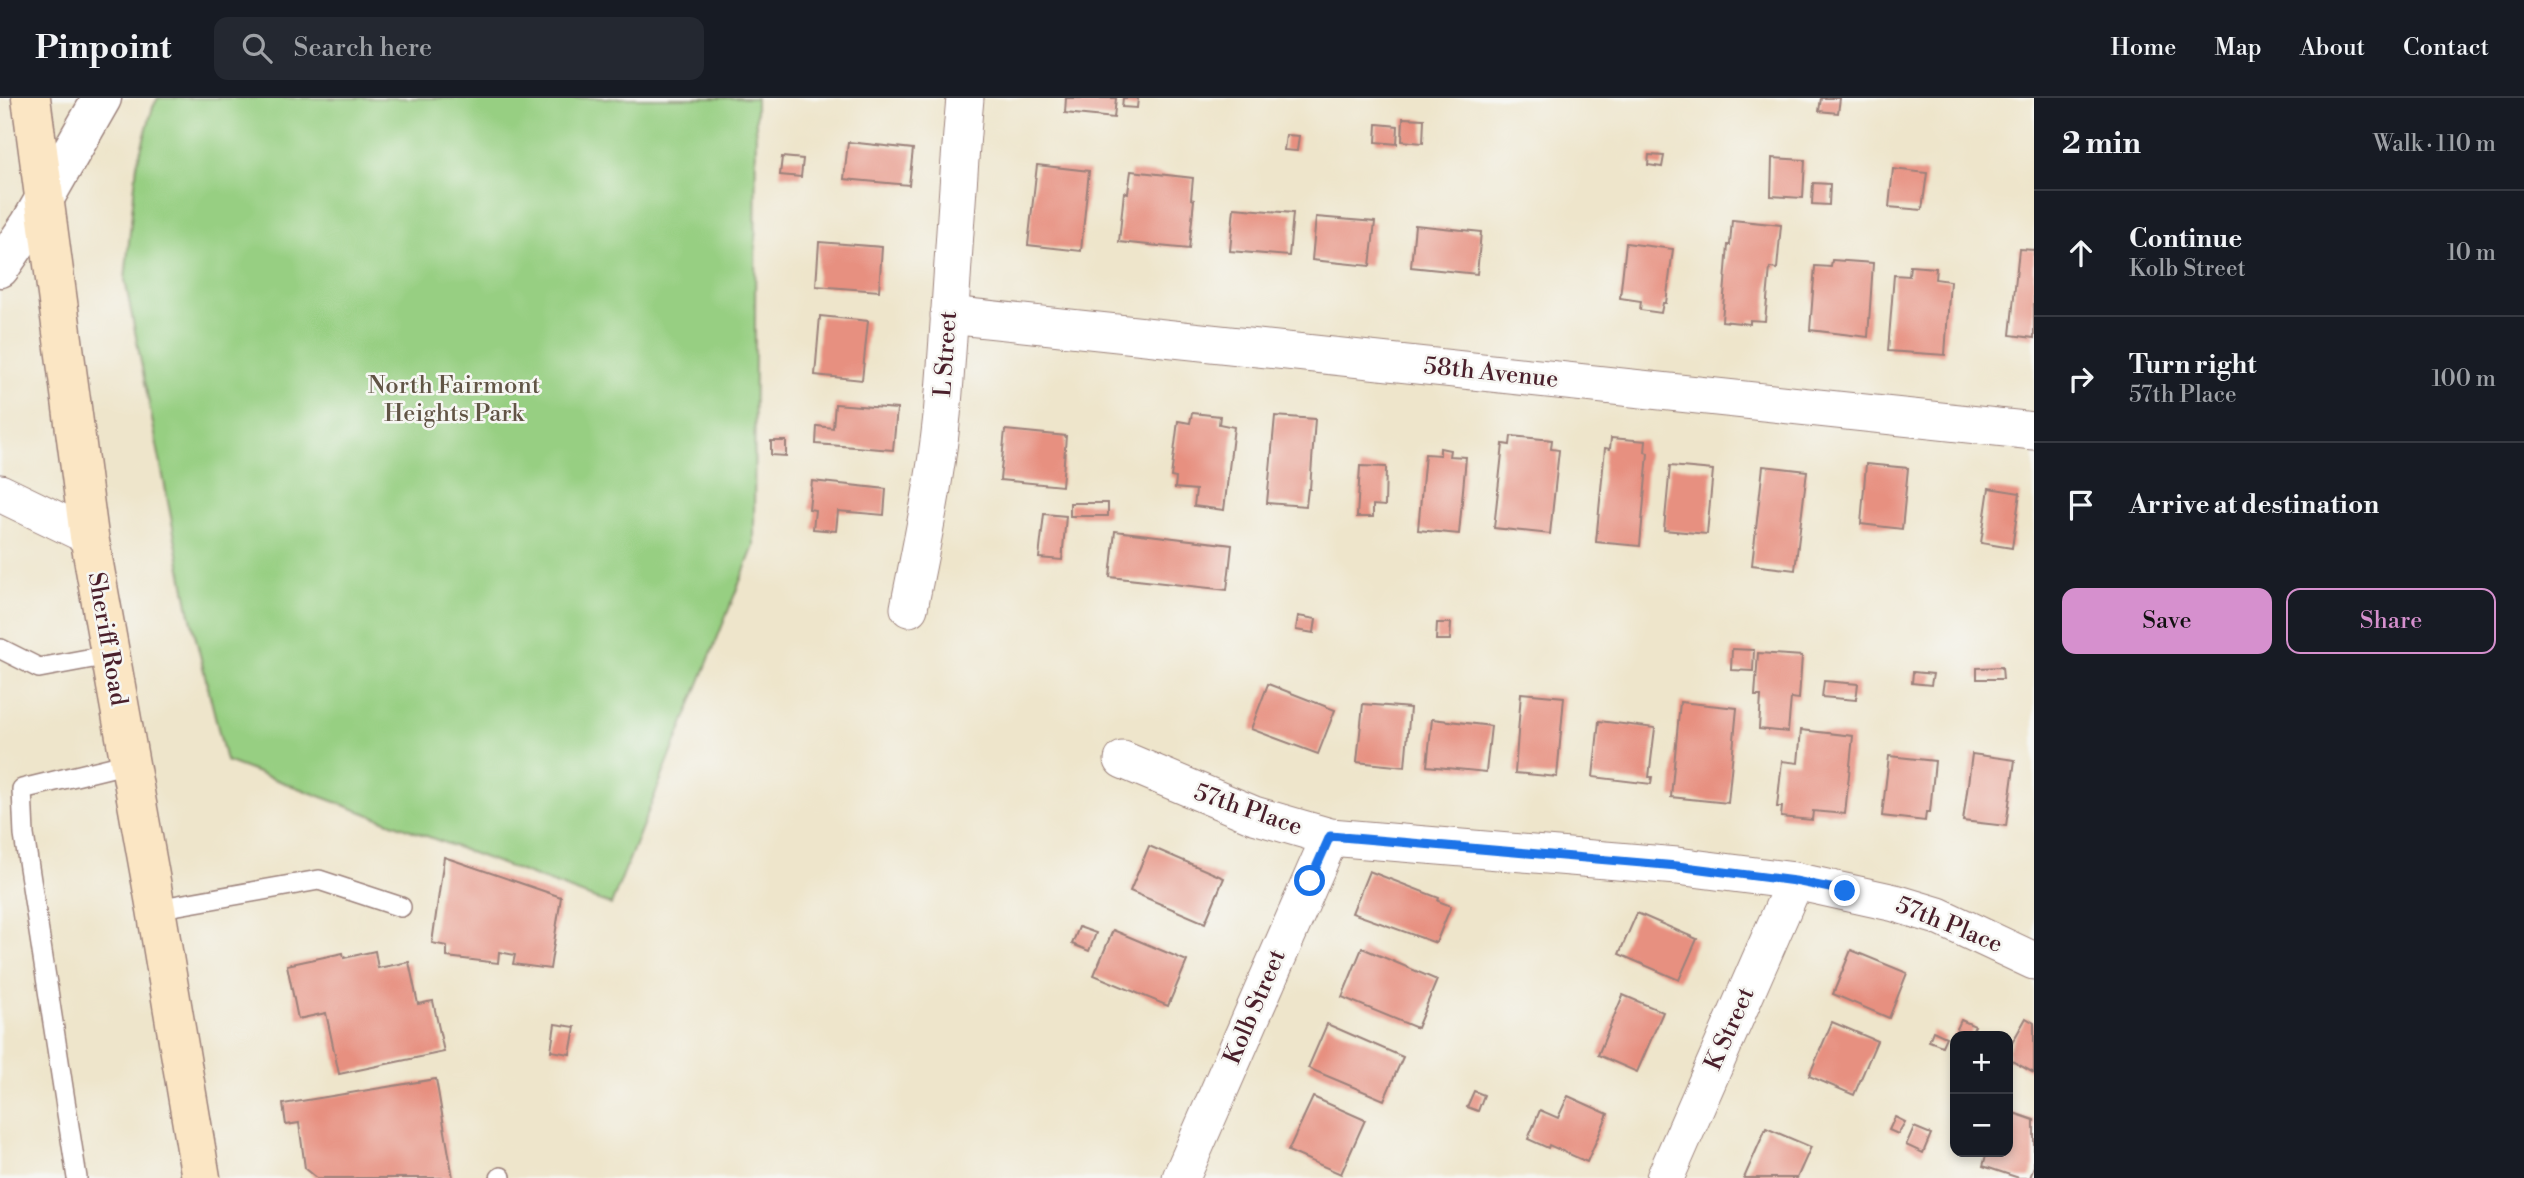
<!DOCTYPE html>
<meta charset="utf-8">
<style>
body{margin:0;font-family:"Libre Bodoni",serif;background:#242831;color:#f1f3f6}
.controls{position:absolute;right:21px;bottom:21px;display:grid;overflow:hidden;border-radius:14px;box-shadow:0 4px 10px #0003}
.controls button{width:63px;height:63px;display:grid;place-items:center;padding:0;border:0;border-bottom:2px solid #363941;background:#171b24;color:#f1f3f6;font:35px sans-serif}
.stop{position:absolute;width:21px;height:21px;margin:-16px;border:5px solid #1a73e8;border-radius:50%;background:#fff}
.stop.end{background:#1a73e8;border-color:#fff;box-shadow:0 2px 7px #0008}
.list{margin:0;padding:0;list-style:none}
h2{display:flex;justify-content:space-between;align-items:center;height:91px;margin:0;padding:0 28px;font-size:30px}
h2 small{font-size:23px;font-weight:400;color:#9ea1a6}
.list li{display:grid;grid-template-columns:46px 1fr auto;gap:21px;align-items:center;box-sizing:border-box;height:126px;padding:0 28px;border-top:2px solid #363941}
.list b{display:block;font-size:26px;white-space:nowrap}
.list p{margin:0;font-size:23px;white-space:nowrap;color:#9ea1a6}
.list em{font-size:23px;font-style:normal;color:#9ea1a6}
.actions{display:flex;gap:14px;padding:21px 28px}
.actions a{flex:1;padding:16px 0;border:2px solid #d690ce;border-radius:14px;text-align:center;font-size:24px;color:#d690ce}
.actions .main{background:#d690ce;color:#111}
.icon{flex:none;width:38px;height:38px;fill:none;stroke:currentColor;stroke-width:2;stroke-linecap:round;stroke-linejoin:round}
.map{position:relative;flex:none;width:2034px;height:1080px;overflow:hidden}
header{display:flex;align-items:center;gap:42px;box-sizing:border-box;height:98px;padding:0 35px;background:#171b24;border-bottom:2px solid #363941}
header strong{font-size:33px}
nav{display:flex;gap:38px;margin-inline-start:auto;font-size:24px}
.search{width:490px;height:63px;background:#242831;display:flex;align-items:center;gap:18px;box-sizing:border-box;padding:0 24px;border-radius:14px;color:#9ea1a6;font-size:26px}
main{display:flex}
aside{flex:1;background:#171b24}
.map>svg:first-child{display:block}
</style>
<header>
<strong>Pinpoint</strong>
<div class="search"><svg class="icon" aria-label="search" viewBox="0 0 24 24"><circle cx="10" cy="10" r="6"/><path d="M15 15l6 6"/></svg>Search here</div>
<nav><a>Home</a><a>Map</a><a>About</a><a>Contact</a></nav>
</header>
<main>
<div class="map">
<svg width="2034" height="1080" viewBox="0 0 2034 1080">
<rect width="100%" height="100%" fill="#f6f6f2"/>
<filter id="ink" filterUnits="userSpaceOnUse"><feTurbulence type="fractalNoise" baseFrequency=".0143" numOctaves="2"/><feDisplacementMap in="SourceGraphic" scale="14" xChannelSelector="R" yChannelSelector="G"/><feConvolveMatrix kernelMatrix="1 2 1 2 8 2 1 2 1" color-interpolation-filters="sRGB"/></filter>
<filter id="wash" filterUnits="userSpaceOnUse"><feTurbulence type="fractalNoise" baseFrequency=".00686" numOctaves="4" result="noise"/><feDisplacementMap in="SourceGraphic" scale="28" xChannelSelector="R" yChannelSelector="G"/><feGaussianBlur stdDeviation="1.57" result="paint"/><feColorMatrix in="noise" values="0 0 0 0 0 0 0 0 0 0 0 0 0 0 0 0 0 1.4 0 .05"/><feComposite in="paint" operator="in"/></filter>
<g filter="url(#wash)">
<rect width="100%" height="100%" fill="#eee5cb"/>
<polygon fill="#97cf82" stroke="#707756" stroke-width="2" points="158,0 756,0 754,448 611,807 226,663 189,512 125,182 137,66 153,9"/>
<g id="blocks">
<g fill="#e79080">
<polygon points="1066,0 1116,0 1114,20 1065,15"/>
<polygon points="1123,0 1138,0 1137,10 1122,9"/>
<polygon points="1821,0 1840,0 1838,15 1819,13"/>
<polygon points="1403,20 1424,21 1423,45 1402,43"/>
<polygon points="1377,26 1398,28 1397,46 1376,44"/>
<polygon points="1286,37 1299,38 1297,53 1284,52"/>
<polygon points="848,44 913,51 909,87 844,81"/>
<polygon points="1649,57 1664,58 1662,69 1648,67"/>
<polygon points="782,59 803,61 801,79 780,77"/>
<polygon points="1772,60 1805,62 1803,100 1771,98"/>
<polygon points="1037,67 1089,73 1081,153 1028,147"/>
<polygon points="1893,71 1927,75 1922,112 1889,109"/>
<polygon points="1131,73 1193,80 1191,101 1194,102 1189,151 1119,144 1124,94 1128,95"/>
<polygon points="1813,85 1830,86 1829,107 1812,106"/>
<polygon points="1234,110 1293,115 1289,158 1230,153"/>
<polygon points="1316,119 1375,124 1370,168 1312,162"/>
<polygon points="1732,122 1781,127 1777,171 1770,170 1765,223 1750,222 1750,226 1722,223 1728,147 1730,147"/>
<polygon points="1415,127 1481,134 1477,176 1411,169"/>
<polygon points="819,144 882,149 879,193 816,188"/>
<polygon points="1626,145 1673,151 1666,205 1663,205 1661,215 1640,212 1641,203 1620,200"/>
<polygon points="2019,151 2034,152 2034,240 2010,237"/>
<polygon points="1832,162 1873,165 1868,239 1810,232 1815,168 1831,169"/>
<polygon points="1910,168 1936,170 1935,181 1950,183 1945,257 1888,253 1894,177 1909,178"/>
<polygon points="820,218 868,223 862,282 815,277"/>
<polygon points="835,306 897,311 893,352 816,346 817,328 833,330"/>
<polygon points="1192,315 1220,318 1219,326 1234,329 1224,412 1194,408 1196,392 1175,390 1176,380 1171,379 1178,323 1190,325"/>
<polygon points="1275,318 1315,321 1310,391 1308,391 1306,408 1267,405"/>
<polygon points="1005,332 1066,338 1062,388 1000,382"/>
<polygon points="1511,338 1552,342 1551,351 1559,352 1550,436 1494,430 1503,346 1510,347"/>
<polygon points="1611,340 1646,343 1645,354 1648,355 1640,448 1596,444 1605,350 1610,351"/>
<polygon points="771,343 786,343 786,358 771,357"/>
<polygon points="1440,350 1450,352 1449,358 1466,359 1459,436 1418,432 1425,356 1440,357"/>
<polygon points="1866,366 1908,370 1902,431 1861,426"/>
<polygon points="1360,368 1386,369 1385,408 1373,407 1373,419 1357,419"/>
<polygon points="1670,368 1713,372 1707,436 1664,432"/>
<polygon points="1763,368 1807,373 1795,472 1752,467"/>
<polygon points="812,383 886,391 884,417 838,413 836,433 813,431 815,412 809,411"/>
<polygon points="1989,390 2020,395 2012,450 1981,445"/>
<rect x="1070" y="405" width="38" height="13"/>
<polygon points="1044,416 1066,418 1062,462 1039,460"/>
<polygon points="1115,433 1232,447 1227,492 1110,479"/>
<polygon points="1298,518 1316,521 1314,535 1296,532"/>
<polygon points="1437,525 1451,525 1450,542 1436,542"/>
<polygon points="1732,551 1754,552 1753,573 1731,572"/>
<polygon points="1758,555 1802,558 1799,601 1791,600 1788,634 1759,631 1761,598 1755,598"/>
<polygon points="2002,569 2003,581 1977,581 1977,570"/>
<polygon points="1913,574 1933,576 1931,587 1912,585"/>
<polygon points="1824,583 1858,586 1856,602 1822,599"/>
<polygon points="1268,586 1335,612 1318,656 1251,631"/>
<polygon points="1521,595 1564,599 1557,679 1515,675"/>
<polygon points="1680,604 1737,610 1728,705 1671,699"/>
<polygon points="1363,606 1410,610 1405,669 1357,664"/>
<polygon points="1432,621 1491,628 1486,674 1427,668"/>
<polygon points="1599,623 1655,630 1649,679 1652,679 1651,686 1593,679"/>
<polygon points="1801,632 1853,638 1845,716 1813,713 1812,722 1781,719 1782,709 1777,709 1782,663 1798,665"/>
<polygon points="1972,656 2015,662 2006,728 1963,723"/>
<polygon points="1889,658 1935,663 1930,714 1926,714 1925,723 1882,718"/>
<polygon points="1149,748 1224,780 1205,825 1130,793"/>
<polygon points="444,759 561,799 550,871 513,866 515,857 499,854 498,865 447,859 447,848 432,845"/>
<polygon points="1369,773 1439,800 1438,803 1451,808 1436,845 1352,815"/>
<polygon points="1637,815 1697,841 1679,882 1619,856"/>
<polygon points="1079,829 1096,835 1089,853 1072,846"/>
<polygon points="1113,832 1187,863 1168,908 1094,877"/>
<polygon points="1362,850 1437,882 1417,930 1342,899"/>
<polygon points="1851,852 1907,875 1889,920 1833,896"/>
<polygon points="375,853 378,870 409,864 418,906 433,903 444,954 339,976 326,915 298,921 287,867 343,855 344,860"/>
<polygon points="1623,897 1663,914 1637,974 1598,957"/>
<polygon points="2026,920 2034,925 2034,975 2008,961 2008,952"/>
<polygon points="1961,922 1975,928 1970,938 1955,938 1955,946 1951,944"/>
<polygon points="1832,924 1877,943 1854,997 1809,978"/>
<polygon points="555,926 575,929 570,956 551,953"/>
<polygon points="1327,926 1403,959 1384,1002 1308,970"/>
<polygon points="1933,933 1946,939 1942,948 1929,943"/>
<polygon points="436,981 453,1080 317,1080 305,1070 299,1025 286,1027 283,1006"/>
<polygon points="1474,993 1484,997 1478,1013 1467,1009"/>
<polygon points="1568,998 1608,1016 1587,1064 1549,1047 1548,1050 1528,1041 1540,1012 1558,1020"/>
<polygon points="1313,999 1365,1022 1341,1076 1288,1053"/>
<polygon points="2008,1013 2034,1022 2034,1068 2030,1080 2019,1080 1983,1068 1987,1054 2008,1054"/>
<polygon points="1895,1019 1905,1024 1898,1036 1889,1032"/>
<polygon points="1914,1029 1931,1036 1923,1055 1906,1047"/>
<polygon points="1766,1030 1811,1049 1797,1080 1744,1080"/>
</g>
</g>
</g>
<g filter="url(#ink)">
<use href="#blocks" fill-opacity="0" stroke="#9c827b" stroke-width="2"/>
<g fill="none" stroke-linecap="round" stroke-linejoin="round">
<g stroke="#9c827b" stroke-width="22">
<g id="service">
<polyline points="1,551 39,570 109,557"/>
<polyline points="156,811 319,782 401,809"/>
<polyline points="77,1080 24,737 22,691 129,665"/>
<polyline points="500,1080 501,1079"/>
</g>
</g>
<g stroke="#9c827b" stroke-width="39">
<g id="minor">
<polyline points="949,217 2034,333"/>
<polyline points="0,395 89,438"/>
<path d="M909 510C923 439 939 367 944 294 952 196 956 98 965 0"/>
<polyline points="1123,662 1254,717 1330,739 1677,768 1795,783 1895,805 1938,818 2034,863"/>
<polyline points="1181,1080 1330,739"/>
<polyline points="1665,1080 1795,783"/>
</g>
</g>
<g stroke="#9c827b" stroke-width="41">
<polyline id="tertiary" points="0,170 30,126 102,0"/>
</g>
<g stroke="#9c827b" stroke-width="41">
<polyline id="secondary" points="31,0 89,438 156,811 201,1080"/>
</g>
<use href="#service" stroke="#fff" stroke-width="19"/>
<use href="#minor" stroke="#fff" stroke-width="37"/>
<use href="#tertiary" stroke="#fff" stroke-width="38"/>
<use href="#secondary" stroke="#fbe6c4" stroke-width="38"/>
</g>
</g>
<g fill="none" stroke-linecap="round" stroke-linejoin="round" filter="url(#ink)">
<polyline stroke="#1a73e8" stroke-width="9" points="1310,783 1330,738 1677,768 1795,783 1845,793"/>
</g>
<g text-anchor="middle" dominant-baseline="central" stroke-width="5" stroke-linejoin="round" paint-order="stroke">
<g font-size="24" fill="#4a1f2b" stroke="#f6f6f2">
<text transform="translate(946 256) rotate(-86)">L Street</text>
<text transform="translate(1491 275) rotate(6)">58th Avenue</text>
<text transform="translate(107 541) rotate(80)">Sheriff Road</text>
<text transform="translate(1248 712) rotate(19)">57th Place</text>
<text transform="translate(1949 827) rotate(22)">57th Place</text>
<text transform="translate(1255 909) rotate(-67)">Kolb Street</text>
<text transform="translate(1730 931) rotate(-66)">K Street</text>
</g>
<g font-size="24" fill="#615445" stroke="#f6f6f2">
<text x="454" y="288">North Fairmont<tspan x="454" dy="28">Heights Park</tspan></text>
</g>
</g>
</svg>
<div class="controls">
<button>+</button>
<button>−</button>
</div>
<div class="stop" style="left:1310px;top:783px"></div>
<div class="stop end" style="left:1845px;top:793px"></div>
</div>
<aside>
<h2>2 min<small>Walk · 110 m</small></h2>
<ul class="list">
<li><svg class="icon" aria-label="ahead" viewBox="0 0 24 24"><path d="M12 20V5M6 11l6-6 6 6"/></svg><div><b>Continue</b><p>Kolb Street</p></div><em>10 m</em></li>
<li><svg class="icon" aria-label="right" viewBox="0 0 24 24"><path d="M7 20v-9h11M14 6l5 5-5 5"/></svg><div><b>Turn right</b><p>57th Place</p></div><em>100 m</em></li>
<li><svg class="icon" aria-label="arrive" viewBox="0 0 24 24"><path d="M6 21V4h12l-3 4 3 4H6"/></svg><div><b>Arrive at destination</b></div></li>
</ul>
<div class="actions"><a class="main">Save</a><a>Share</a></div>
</aside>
</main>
